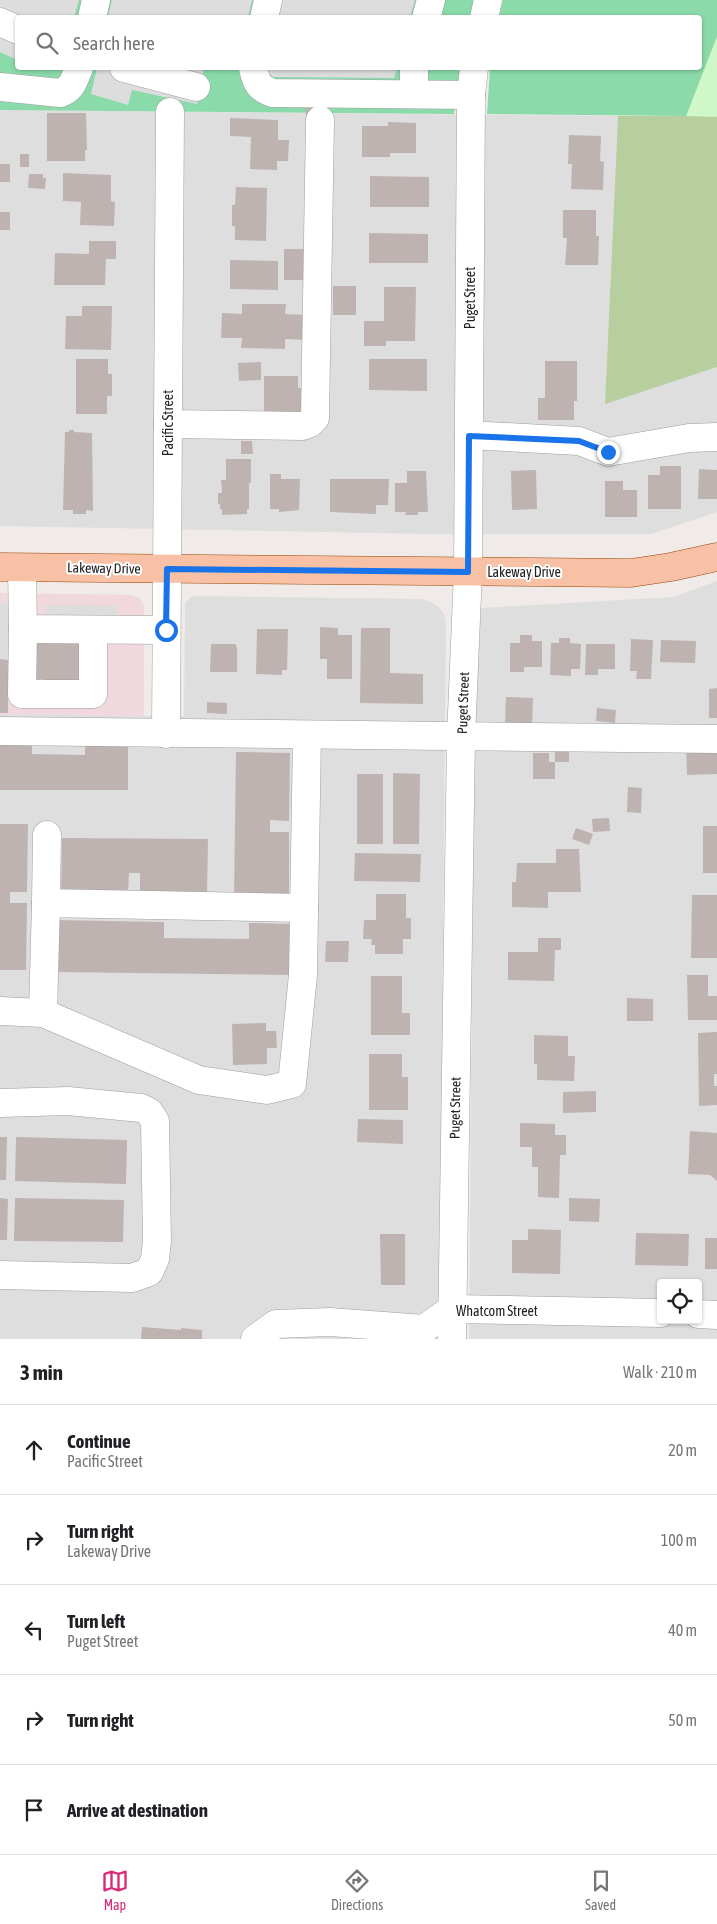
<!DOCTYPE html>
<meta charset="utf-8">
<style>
body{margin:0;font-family:"Asap Condensed",sans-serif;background:#f2f2f2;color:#202124}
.controls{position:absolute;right:15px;bottom:15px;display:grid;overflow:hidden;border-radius:5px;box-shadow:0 1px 4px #0004}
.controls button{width:45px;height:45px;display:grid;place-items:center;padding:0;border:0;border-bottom:1px solid #e0e0e0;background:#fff;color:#202124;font:25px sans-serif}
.stop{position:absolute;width:15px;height:15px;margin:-11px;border:4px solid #1a73e8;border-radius:50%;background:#fff}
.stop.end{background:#1a73e8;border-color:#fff;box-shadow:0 1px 5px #0008}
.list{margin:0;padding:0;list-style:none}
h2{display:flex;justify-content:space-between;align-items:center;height:65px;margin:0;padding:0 20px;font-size:21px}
h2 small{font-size:16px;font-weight:400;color:#757577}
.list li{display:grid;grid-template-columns:32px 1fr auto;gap:15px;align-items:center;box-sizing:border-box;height:90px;padding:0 20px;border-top:1px solid #e0e0e0}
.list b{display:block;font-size:19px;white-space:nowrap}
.list p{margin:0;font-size:16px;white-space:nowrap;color:#757577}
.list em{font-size:16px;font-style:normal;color:#757577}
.icon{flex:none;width:28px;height:28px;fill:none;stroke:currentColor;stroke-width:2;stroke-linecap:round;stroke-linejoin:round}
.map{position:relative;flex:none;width:717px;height:1339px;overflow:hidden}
.search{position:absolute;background:#fff;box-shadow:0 1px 4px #0004;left:15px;right:15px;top:15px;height:55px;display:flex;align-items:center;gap:12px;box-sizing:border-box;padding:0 18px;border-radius:5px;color:#757577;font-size:19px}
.sheet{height:515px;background:#fff}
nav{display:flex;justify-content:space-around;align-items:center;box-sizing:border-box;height:70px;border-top:1px solid #e0e0e0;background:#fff;font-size:14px;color:#757577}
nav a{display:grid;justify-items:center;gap:2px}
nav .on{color:#db2777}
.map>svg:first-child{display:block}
</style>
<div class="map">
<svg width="717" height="1339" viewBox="0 0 717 1339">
<rect width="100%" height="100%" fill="#f0ebe8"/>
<g fill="#dfdede" fill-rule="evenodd">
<polygon points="0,110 618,116 605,403 717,367 717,512 651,534 429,534 0,526"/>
<path d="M717 581V1339H469L474 751 481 608 673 597ZM661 1283H698V1320H661Z"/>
<polygon points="196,596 423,599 431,602 439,607 444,614 446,624 439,1339 0,1339 0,714 184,716 185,603 191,597"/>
</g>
<polygon fill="#f0d8dd" points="0,593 132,595 140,598 144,607 144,716 0,714"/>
<polygon fill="#b7ce9e" points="717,0 717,367 605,404 618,116 686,116 700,68 700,18"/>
<polygon fill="#cff7c8" points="717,36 717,117 686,116"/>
<g fill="#8adba9">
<polygon points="0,0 474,0 470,18 18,18 18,68 460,68 454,114 0,110"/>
<polygon points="503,0 717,0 717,36 686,116 487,114 490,68 700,68 700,18 499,17"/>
</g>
<g fill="#ddd">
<polygon points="0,0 79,0 74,17 18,18 17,60 0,52"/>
<polygon points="112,0 252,0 248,17 108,17"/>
<polygon points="282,0 415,0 410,17 278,18"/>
<polygon points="97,68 204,68 197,104 132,90 128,105 91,94"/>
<polygon points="266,68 397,68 394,78 273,77 266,70"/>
<polygon points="0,603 9,603 8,660 0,659"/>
<polygon points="45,605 117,606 116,637 44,636"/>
</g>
<g fill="#beb3b1">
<polygon points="305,105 318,105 318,115 306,115"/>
<polygon points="47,113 86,113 87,150 85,150 85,161 47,161"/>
<polygon points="230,118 278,120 278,140 289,140 288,161 277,161 277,170 250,169 251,137 230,136"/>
<polygon points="388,122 416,123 416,153 390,153 390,157 362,157 362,126 388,126"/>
<polygon points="569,135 601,136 600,161 604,162 603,190 571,189 572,164 568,164"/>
<rect x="20" y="154" width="9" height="13"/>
<rect x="0" y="164" width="10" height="18"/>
<polygon points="63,173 111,175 111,201 115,202 114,226 80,225 81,202 63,201"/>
<polygon points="29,174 43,174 43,178 46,178 45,189 28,188"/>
<polygon points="370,176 429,177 429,207 370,207"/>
<polygon points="236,187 267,188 266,241 235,240 235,226 232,226 232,205 235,205"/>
<polygon points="563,210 596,210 596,236 599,236 598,265 565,265 567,238 563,238"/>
<rect x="0" y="212" width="10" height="18"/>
<polygon points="369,233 428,234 428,263 369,263"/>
<polygon points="89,241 116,241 116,259 106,259 105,285 54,285 55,253 89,254"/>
<rect x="284" y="249" width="27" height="31"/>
<polygon points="230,260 278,261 278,290 230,289"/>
<rect x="333" y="286" width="23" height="29"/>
<polygon points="384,287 416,287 415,341 386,341 386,346 364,346 364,321 384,321"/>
<polygon points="242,304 286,304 285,314 305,315 305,340 285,339 285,349 241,348 242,338 221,338 222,313 242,314"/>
<polygon points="82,306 112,306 111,350 65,349 66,316 82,316"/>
<polygon points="76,359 108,359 108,374 112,374 112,396 107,396 107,414 76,414"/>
<polygon points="369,359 427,359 427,391 369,390"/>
<polygon points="545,361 577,361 577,401 574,401 574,420 538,420 538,398 545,398"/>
<polygon points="261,362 261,380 239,381 238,363"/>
<polygon points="264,376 298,376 298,388 301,388 301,412 264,412"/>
<polygon points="69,430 74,430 74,432 92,433 93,511 86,510 86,514 73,514 73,510 63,510 65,432 69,432"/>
<polygon points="241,441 252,441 253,454 241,454"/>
<polygon points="226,459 251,459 251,483 249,483 249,509 247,509 247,514 222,515 222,509 220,509 220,504 218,504 218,493 222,493 221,480 226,480"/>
<polygon points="660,466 681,466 681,509 648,509 648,475 660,475"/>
<polygon points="699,469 717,470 717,499 698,499"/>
<polygon points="536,470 537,509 512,510 511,471"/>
<polygon points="407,471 426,471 428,512 418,512 418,515 405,515 406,512 395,512 395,483 407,483"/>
<polygon points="270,474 281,474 281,479 300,479 299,510 279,512 279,509 270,509"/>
<polygon points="330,479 389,479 388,505 376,505 376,514 330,512"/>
<polygon points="605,481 623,481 623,490 637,490 637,517 605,517"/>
<polygon points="320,627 338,628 338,635 352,635 352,679 327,679 327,659 320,659"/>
<polygon points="361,628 390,628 390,673 423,674 423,704 360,703"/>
<polygon points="257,629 288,629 287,670 282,670 282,675 256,674"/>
<polygon points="520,635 532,635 532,641 542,641 542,667 524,667 524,672 510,672 510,643 520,643"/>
<polygon points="559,638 570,638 570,643 581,644 580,669 571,669 571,676 550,675 551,643 559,643"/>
<polygon points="26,639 48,639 48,643 87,644 86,681 45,692 45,679 33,679"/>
<polygon points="631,639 653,640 651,679 636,679 637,671 630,671"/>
<polygon points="661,640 696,641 695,663 660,662"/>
<polygon points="211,644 236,644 236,647 237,647 237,672 210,672"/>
<polygon points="586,644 615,644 615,669 598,669 598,675 585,675"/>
<polygon points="0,659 8,660 8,713 0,713"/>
<polygon points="717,688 717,718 709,718 709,689"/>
<polygon points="506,697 533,698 532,725 505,724"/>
<polygon points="207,702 227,703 227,714 207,713"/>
<polygon points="597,708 616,710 615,723 596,721"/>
<polygon points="0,737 32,737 32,754 85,755 85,740 128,740 128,790 0,790"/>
<polygon points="555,741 569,741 569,762 555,762 555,779 533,779 533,753 549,753 549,762 555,762"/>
<polygon points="717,744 717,774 687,775 686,745"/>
<polygon points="236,752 290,753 289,821 270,820 270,832 289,832 289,898 234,897"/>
<polygon points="393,773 420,774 419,844 393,844"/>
<rect x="357" y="774" width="26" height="70"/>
<polygon points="628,787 642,788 641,813 627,812"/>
<polygon points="609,818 610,831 593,832 592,819"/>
<polygon points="0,824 28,824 27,892 10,892 10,903 27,903 26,970 0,970"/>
<rect x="703" y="826" width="14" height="47"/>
<polygon points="576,828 593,834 589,845 572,839"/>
<polygon points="62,838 208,839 207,894 140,893 140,873 129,873 128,893 61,892"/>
<polygon points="556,849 579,849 581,892 548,892 548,908 512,907 512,882 516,882 517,863 556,863"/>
<polygon points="355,853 421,854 420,882 354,881"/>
<polygon points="376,894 406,894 406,918 411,918 411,939 403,939 403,954 375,954 375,945 371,945 372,939 363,939 364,920 376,920"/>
<polygon points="692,895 717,895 717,958 691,958"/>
<polygon points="55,920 164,922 164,938 249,939 249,923 293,924 292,975 54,972"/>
<polygon points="538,938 561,938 561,950 555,950 554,981 508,980 508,952 538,952"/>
<polygon points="326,941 349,941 348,962 325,962"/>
<polygon points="687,975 708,975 708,996 717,996 717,1020 688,1020"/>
<polygon points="371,976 402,976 402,1013 410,1013 410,1035 371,1035"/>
<polygon points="627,998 653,999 653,1021 627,1021"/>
<polygon points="266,1023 266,1031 276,1031 277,1048 267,1048 267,1064 233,1065 232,1024"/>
<polygon points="717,1032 717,1074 714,1074 714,1086 717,1086 717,1105 699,1106 698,1033"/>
<polygon points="534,1035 568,1036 568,1056 575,1056 574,1081 537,1080 537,1064 534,1064"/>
<polygon points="369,1054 402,1054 402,1077 408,1077 408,1110 369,1110"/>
<polygon points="596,1091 596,1112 563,1113 563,1092"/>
<polygon points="358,1119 403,1120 403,1144 357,1142"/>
<polygon points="520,1123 555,1124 555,1135 566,1135 566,1155 560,1155 559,1198 538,1197 538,1167 532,1167 532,1147 520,1147"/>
<polygon points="690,1131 717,1133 717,1181 710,1175 688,1174"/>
<polygon points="0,1137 7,1137 6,1180 0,1180"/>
<polygon points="16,1137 127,1140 126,1184 15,1181"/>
<polygon points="0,1198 8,1199 7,1240 0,1240"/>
<polygon points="15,1198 124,1200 123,1242 14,1241"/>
<polygon points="569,1198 600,1199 599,1222 569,1221"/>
<polygon points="528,1229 561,1230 560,1274 512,1273 512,1240 528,1240"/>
<polygon points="636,1233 689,1234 688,1266 635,1265"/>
<polygon points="380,1234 405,1234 405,1285 381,1285"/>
<rect x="705" y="1238" width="12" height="31"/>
<polygon points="142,1327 181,1330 181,1328 202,1330 202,1339 141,1339"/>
</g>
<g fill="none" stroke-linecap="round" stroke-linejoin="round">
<g stroke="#9e9e9e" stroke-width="29">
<g id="minor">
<polyline points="92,18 96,0"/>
<polyline points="264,18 268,0"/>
<polyline points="426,18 431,0"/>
<polyline points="484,18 488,0"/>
<polyline points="0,22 18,30"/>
<polyline points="124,68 196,87"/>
<path d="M253 68C256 82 259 89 273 93L471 95"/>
<polyline points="414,68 414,93"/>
<path d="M0 87 60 93C73 89 74 79 79 68"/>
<polyline points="168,424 303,426 310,423 315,418 320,120"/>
<polyline points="469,435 579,441 608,452 689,438 717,437"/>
<polyline points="22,568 23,629 166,630"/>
<polyline points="23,629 22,694 93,694 93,630"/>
<polyline points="0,731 717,739"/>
<polyline points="166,734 170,112"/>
<polyline points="46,903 47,835"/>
<polyline points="0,1011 43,1013 199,1080 267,1090 292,1084 303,975 307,736"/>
<polyline points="43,1013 46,903 304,908"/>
<polyline points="0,1103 68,1101 141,1108 149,1112 155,1121 157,1241 155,1259 149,1272 132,1278 0,1275"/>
<polyline points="698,1314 717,1315"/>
<polyline points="255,1339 276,1324 330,1322 424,1329 452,1309 661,1313"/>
<polyline points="452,1339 461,737 468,572 471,95 474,68"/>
</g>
</g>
<g stroke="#964507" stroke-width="29">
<polyline id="major" points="0,567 631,573 671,567 717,557"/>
</g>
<use href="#minor" stroke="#fff" stroke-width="28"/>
<use href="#major" stroke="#f8c1a5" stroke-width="28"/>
</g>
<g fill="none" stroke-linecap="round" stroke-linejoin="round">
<polyline stroke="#1a73e8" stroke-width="6" points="166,630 167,569 468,572 469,436 579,441 608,452"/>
</g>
<g text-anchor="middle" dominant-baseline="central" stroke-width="4" stroke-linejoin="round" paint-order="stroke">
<g font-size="14" fill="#212121" stroke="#fff">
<text transform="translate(470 298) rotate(-90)">Puget Street</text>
<text transform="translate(168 423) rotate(-90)">Pacific Street</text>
<text transform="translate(104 568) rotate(1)">Lakeway Drive</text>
<text x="524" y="572">Lakeway Drive</text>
<text transform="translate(463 703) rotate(-88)">Puget Street</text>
<text transform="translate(455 1108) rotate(-89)">Puget Street</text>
<text x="497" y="1311">Whatcom Street</text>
</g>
</g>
</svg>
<div class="controls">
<button><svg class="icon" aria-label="locate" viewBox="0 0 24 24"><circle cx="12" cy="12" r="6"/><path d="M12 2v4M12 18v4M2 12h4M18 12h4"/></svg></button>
</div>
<div class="stop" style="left:166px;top:630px"></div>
<div class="stop end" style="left:608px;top:452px"></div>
<div class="search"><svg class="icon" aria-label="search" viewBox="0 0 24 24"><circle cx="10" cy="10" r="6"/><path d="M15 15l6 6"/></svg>Search here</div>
</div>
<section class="sheet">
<h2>3 min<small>Walk · 210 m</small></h2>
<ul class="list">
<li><svg class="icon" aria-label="ahead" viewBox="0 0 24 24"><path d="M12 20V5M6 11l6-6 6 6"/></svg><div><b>Continue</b><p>Pacific Street</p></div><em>20 m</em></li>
<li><svg class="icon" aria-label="right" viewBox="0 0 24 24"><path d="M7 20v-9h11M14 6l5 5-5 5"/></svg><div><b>Turn right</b><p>Lakeway Drive</p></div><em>100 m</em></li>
<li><svg class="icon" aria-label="left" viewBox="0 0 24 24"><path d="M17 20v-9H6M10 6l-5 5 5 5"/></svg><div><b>Turn left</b><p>Puget Street</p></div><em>40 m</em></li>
<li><svg class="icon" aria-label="right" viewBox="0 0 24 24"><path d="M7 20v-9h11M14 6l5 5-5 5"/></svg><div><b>Turn right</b></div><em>50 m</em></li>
<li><svg class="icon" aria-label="arrive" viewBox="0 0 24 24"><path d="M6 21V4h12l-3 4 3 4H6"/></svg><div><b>Arrive at destination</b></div></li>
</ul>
</section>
<nav>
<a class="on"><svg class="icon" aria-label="map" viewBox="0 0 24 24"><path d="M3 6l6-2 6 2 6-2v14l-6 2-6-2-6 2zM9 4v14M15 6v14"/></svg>Map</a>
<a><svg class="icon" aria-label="directions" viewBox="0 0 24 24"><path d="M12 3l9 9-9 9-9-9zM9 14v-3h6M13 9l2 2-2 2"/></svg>Directions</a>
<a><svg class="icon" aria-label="saved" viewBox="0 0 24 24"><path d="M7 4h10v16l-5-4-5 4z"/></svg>Saved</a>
</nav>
